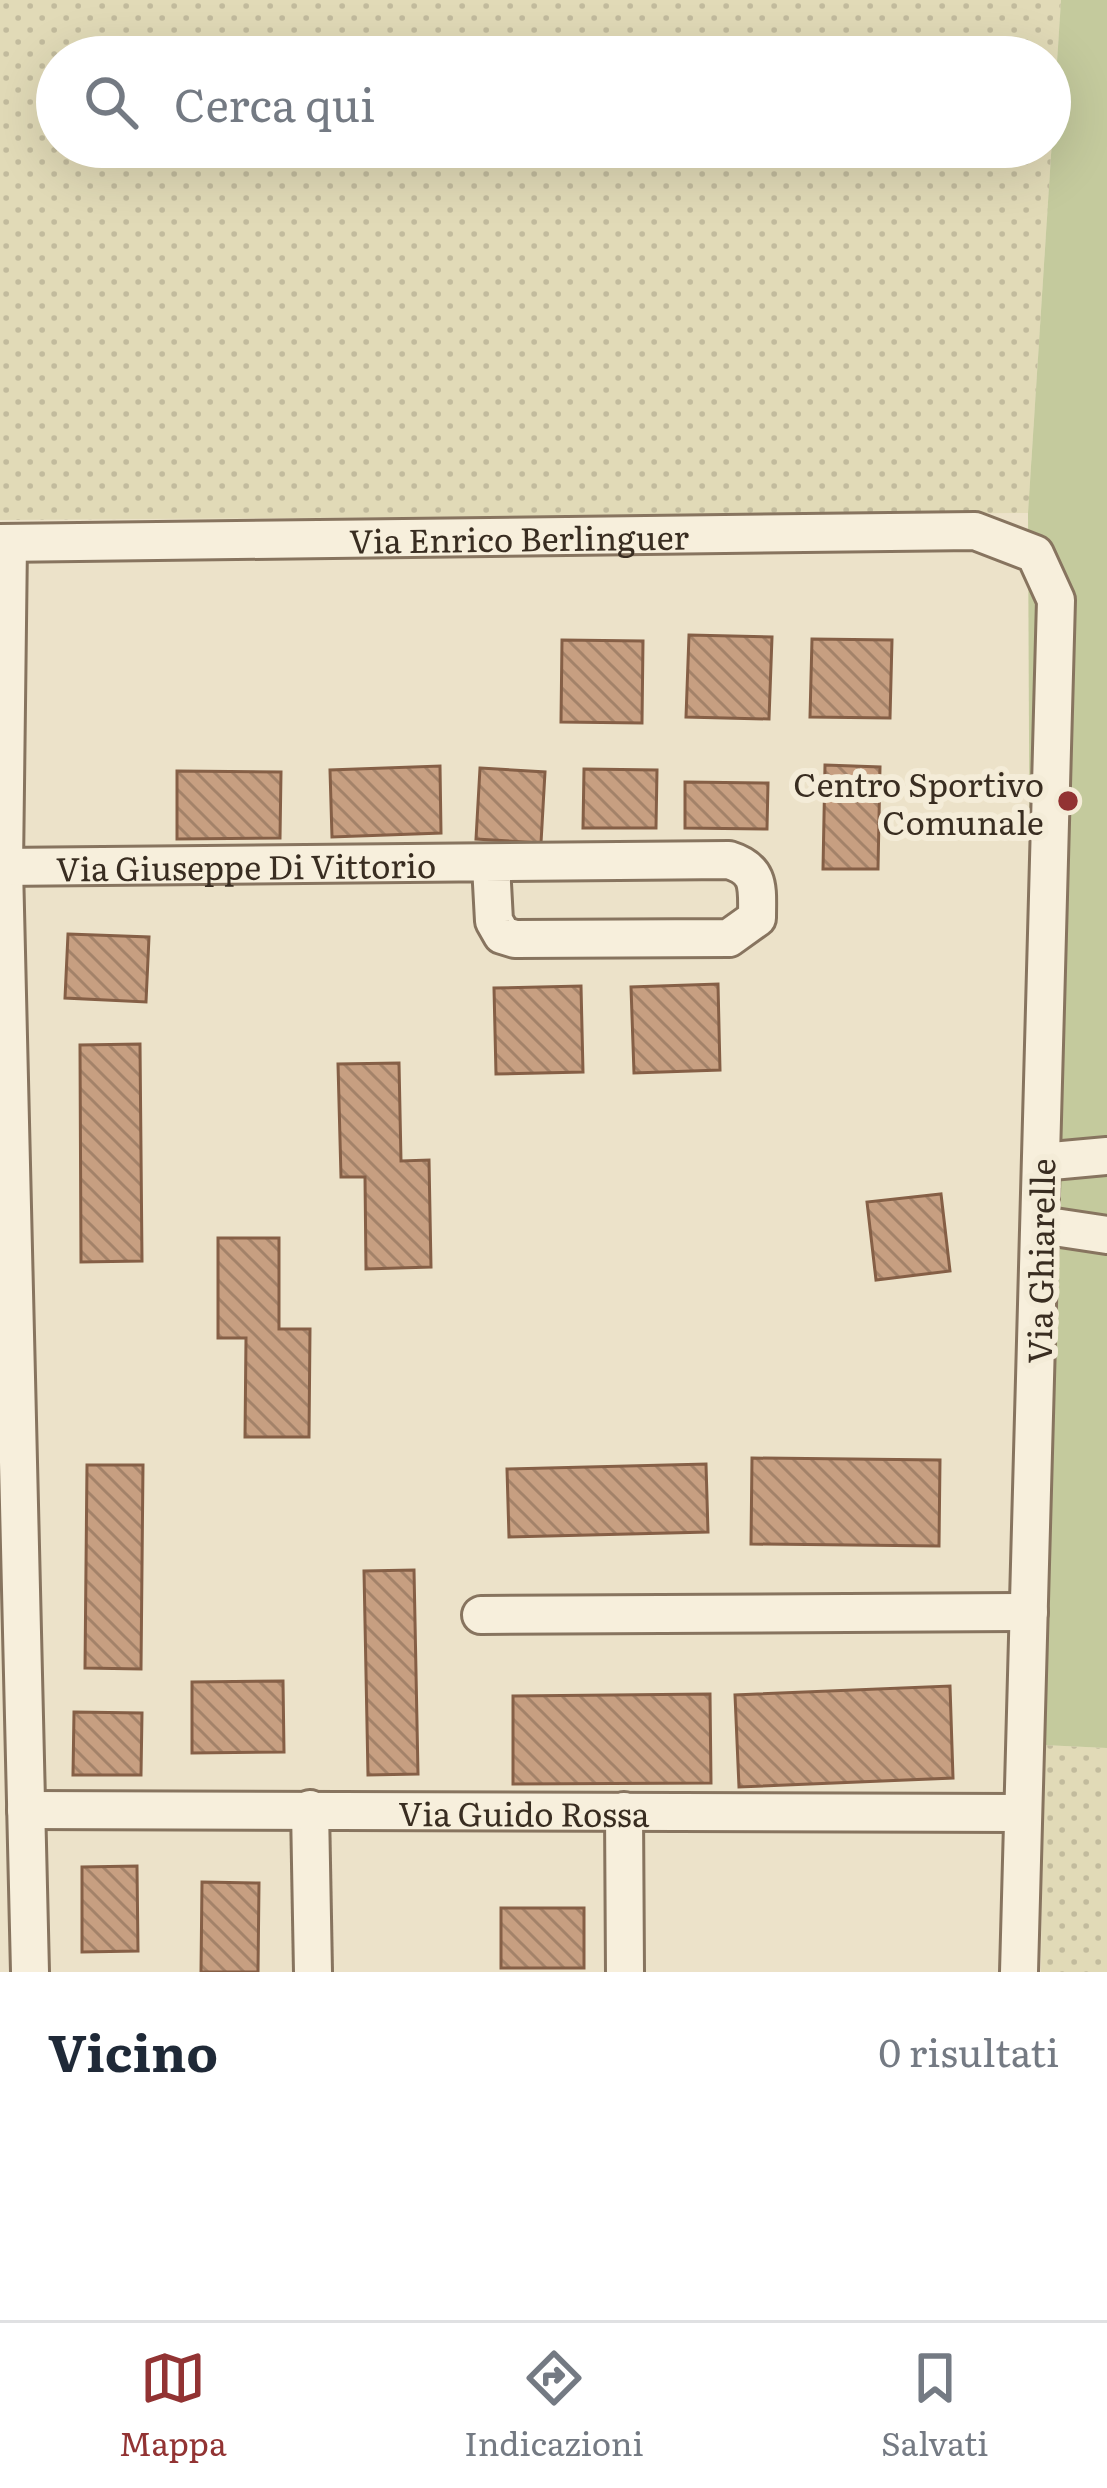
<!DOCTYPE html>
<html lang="it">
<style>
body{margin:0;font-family:Literata,serif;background:#f6f6f7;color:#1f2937}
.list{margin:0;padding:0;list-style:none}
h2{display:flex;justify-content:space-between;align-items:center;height:156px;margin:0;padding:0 48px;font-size:51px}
h2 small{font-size:39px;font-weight:400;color:#747a83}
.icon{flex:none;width:66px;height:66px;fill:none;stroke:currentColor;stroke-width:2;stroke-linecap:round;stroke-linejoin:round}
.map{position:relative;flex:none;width:1107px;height:1972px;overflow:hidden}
.search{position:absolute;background:#fff;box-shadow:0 12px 48px #0002;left:36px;right:36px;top:36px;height:132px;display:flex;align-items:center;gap:30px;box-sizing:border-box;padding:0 42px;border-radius:66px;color:#747a83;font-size:45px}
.sheet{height:348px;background:#fff}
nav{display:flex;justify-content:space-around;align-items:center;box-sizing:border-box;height:168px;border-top:3px solid #e0e1e3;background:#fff;font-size:33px;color:#747a83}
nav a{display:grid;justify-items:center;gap:6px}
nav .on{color:#923333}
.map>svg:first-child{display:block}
</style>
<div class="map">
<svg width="1107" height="1972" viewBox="0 0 1107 1972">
<defs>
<pattern id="farmland-dots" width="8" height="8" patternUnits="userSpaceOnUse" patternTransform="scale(3)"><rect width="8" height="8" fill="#e1dab7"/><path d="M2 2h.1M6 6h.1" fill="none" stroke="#c2bb9d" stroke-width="1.8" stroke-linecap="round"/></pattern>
<pattern id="building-back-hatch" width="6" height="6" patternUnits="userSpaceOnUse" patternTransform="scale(3)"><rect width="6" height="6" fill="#c79f81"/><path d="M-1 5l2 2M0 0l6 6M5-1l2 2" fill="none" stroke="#a38269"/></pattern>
</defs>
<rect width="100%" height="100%" fill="#ece2c9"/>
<g fill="url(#farmland-dots)" fill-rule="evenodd">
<path d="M0 0H1061L1028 513 0 520ZM57 57H1050V147H57Z"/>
<polygon points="1043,1745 1107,1748 1107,1972 1041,1972"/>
</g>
<polygon fill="#c4ca9d" points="1061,0 1107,0 1107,1748 1043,1745 1032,1398 1028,513"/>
<g fill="url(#building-back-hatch)" stroke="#855f46" stroke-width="3">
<polygon points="689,635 772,637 769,719 686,717"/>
<polygon points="812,639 892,640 890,718 810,717"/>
<polygon points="562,640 643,641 642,723 561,722"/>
<polygon points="825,765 880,767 878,869 823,869"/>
<polygon points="440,766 441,833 332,837 330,770"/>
<polygon points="480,768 545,772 541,843 476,839"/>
<polygon points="584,769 657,770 656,828 583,828"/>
<polygon points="177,771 281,772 280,838 177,839"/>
<polygon points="685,782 768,783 767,829 685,828"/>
<polygon points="68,934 149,937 146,1002 65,998"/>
<polygon points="718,984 720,1070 634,1073 631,987"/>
<polygon points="581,986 583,1072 496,1074 494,988"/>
<polygon points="140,1044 142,1261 81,1262 80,1045"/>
<polygon points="399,1063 401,1161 429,1160 431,1267 366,1269 365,1177 341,1177 338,1064"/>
<polygon points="941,1194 950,1271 876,1280 867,1202"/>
<polygon points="218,1238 279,1238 279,1329 310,1329 309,1437 245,1437 246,1338 218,1338"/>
<polygon points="752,1458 940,1460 939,1546 751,1544"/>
<polygon points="706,1464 708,1532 509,1537 507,1469"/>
<polygon points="87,1465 143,1465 141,1669 85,1668"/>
<polygon points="414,1570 418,1774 368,1775 364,1571"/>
<polygon points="283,1681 284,1752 192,1753 192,1682"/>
<polygon points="950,1686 953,1778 739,1787 735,1695"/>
<polygon points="710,1694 711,1783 513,1784 513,1696"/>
<polygon points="74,1712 142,1713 141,1775 73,1775"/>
<polygon points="137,1866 138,1951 82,1952 82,1867"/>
<polygon points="202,1882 259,1883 258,1972 201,1972"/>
<rect x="501" y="1908" width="83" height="60"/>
</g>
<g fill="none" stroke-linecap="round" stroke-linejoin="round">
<g stroke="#87745f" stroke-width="42">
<g id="street">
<path id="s1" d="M0 543 975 531 1035 554 1056 600 1019 1972"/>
<polyline points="8,543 4,867 30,1972"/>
<path id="s2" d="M0 867 729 860C761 870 757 888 757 918L729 938 515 939 502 935 494 921 491 865"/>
<polyline points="1041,1162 1107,1156"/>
<polyline points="1041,1225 1107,1235"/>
<polyline points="481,1615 1029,1612"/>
<polyline points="310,1809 313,1972"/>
<path id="s3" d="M26 1810 1023 1813"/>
<polyline points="624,1811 625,1972"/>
</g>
</g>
<use href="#street" stroke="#f7efdc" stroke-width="36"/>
</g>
<circle fill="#923333" stroke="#f4ecd8" stroke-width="4.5" cx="1068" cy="801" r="12"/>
<g text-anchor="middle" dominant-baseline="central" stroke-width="12" stroke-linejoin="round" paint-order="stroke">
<g font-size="33" fill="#392d21" stroke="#f4ecd8">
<text stroke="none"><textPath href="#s1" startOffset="519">Via Enrico Berlinguer</textPath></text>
<text stroke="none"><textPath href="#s2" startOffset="246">Via Giuseppe Di Vittorio</textPath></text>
<text transform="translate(1039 1261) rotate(-89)">Via Ghiarelle</text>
<text stroke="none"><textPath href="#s3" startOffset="498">Via Guido Rossa</textPath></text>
</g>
<g font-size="33" fill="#392d21" stroke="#f4ecd8" text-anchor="end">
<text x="1044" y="782">Centro Sportivo<tspan x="1044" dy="38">Comunale</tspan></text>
</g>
</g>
</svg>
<div class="search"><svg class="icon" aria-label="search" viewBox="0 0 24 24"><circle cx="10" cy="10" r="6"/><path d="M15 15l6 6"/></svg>Cerca qui</div>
</div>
<section class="sheet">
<h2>Vicino<small>0 risultati</small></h2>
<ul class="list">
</ul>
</section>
<nav>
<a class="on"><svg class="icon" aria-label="map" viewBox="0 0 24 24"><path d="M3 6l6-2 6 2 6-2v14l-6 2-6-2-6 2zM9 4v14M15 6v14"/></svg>Mappa</a>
<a><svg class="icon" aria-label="directions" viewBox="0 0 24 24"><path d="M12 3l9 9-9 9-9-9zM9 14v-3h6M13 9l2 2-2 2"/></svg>Indicazioni</a>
<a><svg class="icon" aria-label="saved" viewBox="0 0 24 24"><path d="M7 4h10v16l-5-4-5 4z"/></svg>Salvati</a>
</nav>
